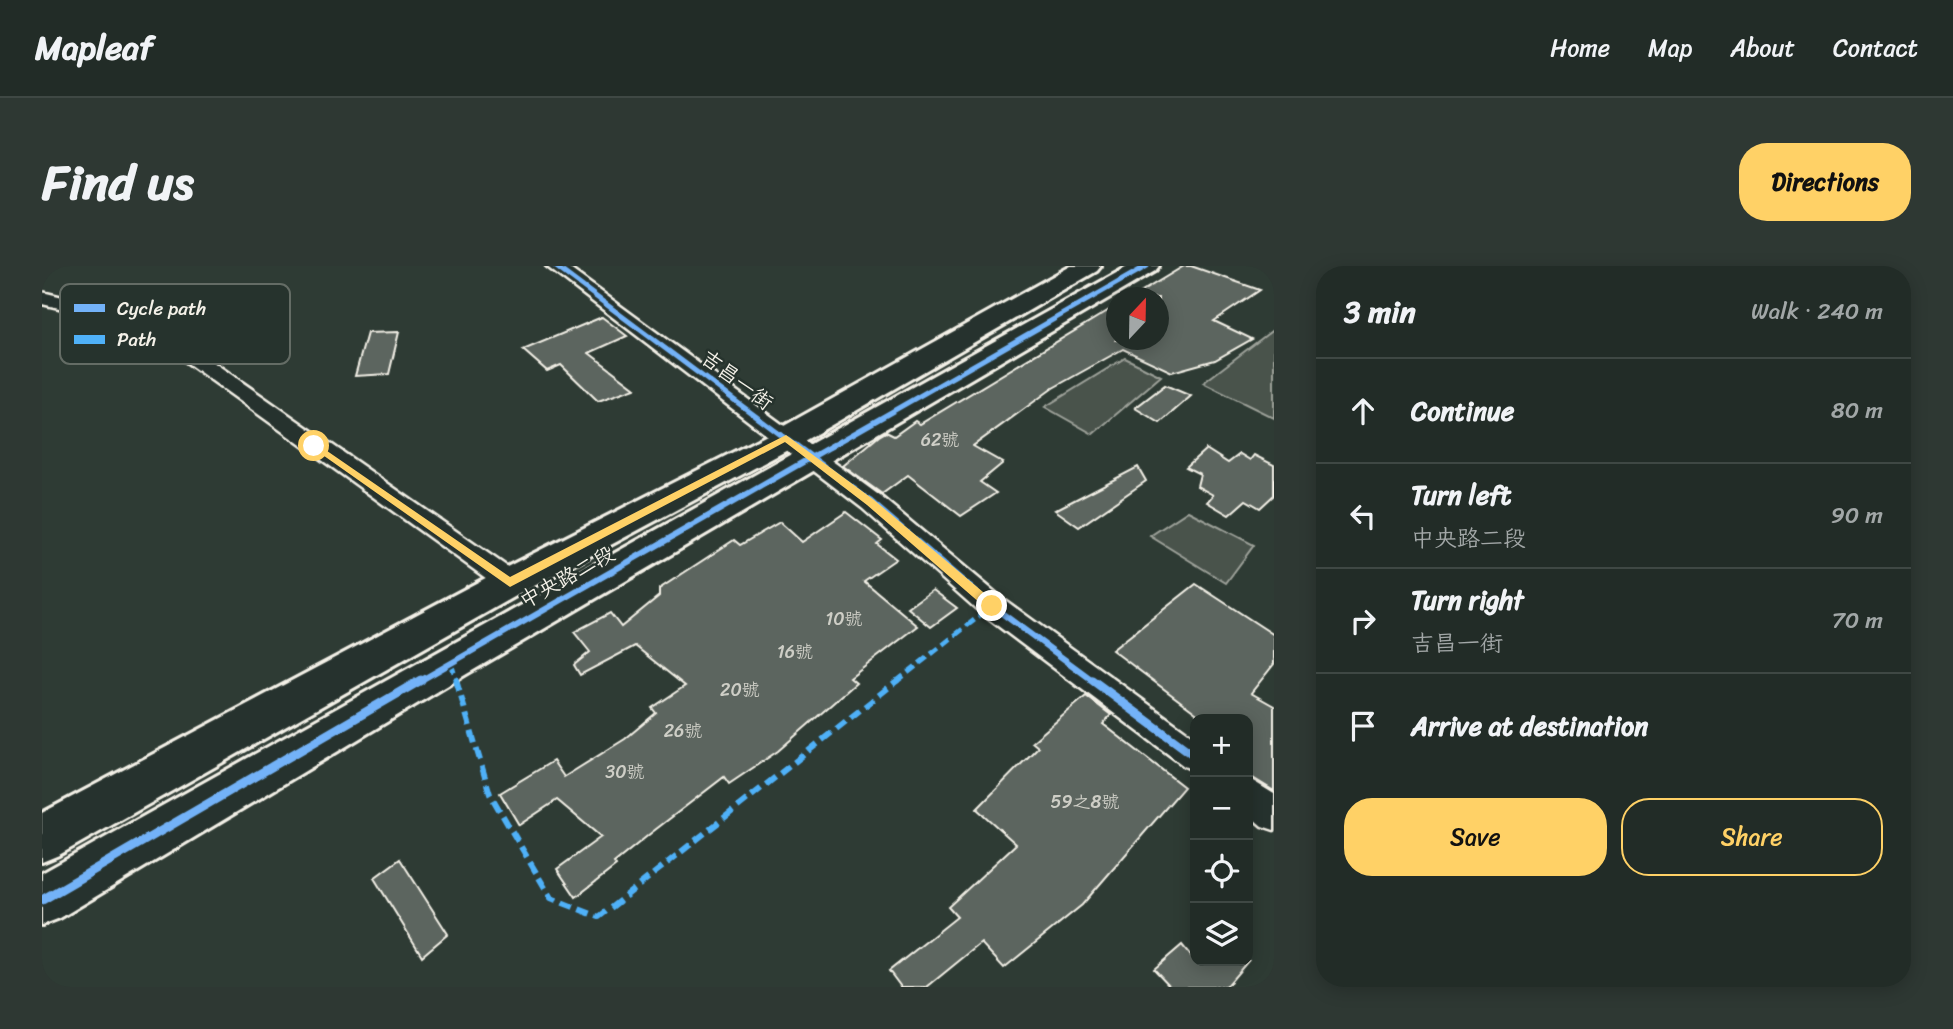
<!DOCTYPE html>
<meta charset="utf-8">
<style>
body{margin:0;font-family:Sriracha,"LXGW WenKai TC",sans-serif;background:#2e3833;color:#f1f3f6}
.controls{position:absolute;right:21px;bottom:21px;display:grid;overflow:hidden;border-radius:14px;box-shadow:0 4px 18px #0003}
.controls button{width:63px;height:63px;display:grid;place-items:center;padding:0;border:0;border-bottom:2px solid #3f4844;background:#222c27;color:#f1f3f6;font:35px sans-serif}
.compass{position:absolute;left:1064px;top:21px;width:63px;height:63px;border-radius:50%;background:#222c27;box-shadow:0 4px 18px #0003;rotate:22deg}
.stop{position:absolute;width:21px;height:21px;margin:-16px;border:5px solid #ffd166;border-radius:50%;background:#fff}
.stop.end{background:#ffd166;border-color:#fff;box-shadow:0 2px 7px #0008}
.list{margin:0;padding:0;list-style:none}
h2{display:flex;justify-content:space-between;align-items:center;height:91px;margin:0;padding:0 28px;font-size:30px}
h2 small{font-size:23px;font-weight:400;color:#a2a7a7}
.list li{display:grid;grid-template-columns:46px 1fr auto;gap:21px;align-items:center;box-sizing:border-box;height:105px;padding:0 28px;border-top:2px solid #3f4844}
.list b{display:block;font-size:26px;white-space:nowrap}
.list p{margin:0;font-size:23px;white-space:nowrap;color:#a2a7a7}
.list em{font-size:23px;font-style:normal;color:#a2a7a7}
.actions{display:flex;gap:14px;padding:21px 28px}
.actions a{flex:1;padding:16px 0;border:2px solid #ffd166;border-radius:28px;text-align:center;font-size:24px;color:#ffd166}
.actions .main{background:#ffd166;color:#111}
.icon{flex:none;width:38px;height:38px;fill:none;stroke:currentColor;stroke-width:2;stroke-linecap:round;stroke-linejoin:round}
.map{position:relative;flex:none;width:1232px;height:721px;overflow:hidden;border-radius:28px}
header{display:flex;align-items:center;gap:42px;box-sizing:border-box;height:98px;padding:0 35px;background:#222c27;border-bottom:2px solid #3f4844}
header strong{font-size:33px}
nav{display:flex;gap:38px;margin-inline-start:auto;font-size:24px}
.intro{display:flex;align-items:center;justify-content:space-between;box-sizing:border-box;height:168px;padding:0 42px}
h1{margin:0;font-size:49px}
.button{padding:18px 32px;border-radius:28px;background:#ffd166;color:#111;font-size:24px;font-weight:700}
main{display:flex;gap:42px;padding:0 42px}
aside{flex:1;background:#222c27;border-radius:28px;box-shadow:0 4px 18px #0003}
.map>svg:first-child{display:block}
</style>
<header>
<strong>Mapleaf</strong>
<nav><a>Home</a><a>Map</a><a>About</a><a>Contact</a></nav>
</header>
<div class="intro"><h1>Find us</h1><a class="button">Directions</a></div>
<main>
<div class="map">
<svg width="1232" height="721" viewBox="0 0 1232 721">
<rect width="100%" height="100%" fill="#2e3b34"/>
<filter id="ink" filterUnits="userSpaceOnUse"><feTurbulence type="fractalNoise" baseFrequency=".0143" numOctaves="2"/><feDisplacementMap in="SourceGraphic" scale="14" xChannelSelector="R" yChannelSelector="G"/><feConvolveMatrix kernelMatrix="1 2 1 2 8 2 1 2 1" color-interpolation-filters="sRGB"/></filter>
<g filter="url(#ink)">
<g fill="#48524c" stroke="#9ea29a" stroke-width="2">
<polygon points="1232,63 1232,152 1161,117"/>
<polygon points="1083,92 1119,110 1051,168 1003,141"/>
<polygon points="1146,245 1212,279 1184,317 1108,270"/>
</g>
<g fill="#5c655e" stroke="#f4f1e8" stroke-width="2">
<polygon points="1142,0 1149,0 1218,24 1172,55 1210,73 1173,94 1130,106 1081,83 1011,122 931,180 961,197 938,216 954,227 919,250 866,209 840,228 801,200 837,170 844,166 852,170 873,155 878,158 1074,40 1074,74 1116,74 1116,32 1089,32"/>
<polygon points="560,51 585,70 547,87 593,122 556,135 519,99 505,105 481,84"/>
<polygon points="357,66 347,108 313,110 325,67"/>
<polygon points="1123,119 1149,130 1118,157 1093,142"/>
<polygon points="1164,183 1186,197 1198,188 1208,194 1212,189 1232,199 1232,229 1218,242 1204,234 1187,249 1165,236 1171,229 1155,220 1158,208 1144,201"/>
<polygon points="1096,201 1104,215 1037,261 1013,244"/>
<polygon points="804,246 840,274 835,278 854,293 822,315 876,360 808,412 814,417 736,485 687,518 682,511 609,567 572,597 574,600 534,631 515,603 559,571 515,534 477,559 458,527 511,495 522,511 583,473 614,447 610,442 643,420 593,380 538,409 532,399 548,386 532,366 568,347 579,361 617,330 617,323 692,274 698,279 738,256 760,276"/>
<polygon points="1154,318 1232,369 1232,398 1209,427 1232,440 1232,525 1206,509 1206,453 1162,453 1070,384"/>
<polygon points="891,324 915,342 889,361 866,342"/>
<polygon points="1044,430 1069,449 1061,458 1142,521 1040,639 962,702 939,677 885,721 859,721 847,705 915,651 906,641 974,578 935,543 996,481 990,476"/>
<polygon points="358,593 406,668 380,690 332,612"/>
<polygon points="1140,679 1153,695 1206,695 1184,721 1129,721 1112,703"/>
</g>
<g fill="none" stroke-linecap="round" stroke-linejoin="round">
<g stroke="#f4f1e8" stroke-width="5">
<g id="street">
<polygon points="504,0 524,0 838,230 960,332 1153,472 1153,505 1142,500 940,348 820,242"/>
<polygon points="0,26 108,52 477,309 481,316 477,323 468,326 459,323 94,60 0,38"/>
<polygon points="1206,512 1232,528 1232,564 1220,560 1206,548"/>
</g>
</g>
<g stroke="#f4f1e8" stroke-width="6">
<g id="secondary">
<polygon points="1029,0 1059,0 1055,5 755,179 481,326 17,589 0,596 0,547 455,306 733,165"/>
<polygon points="1087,0 1117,0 1113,5 423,409 18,652 0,659 0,607"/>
</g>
</g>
<use href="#street" fill="#26332d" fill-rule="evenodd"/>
<use href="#secondary" fill="#26332d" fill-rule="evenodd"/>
<g stroke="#4fb1f8" stroke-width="5" stroke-dasharray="10 5" stroke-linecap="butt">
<polyline points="409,397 415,416"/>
<polyline points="854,416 950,340"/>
</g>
<polyline stroke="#4fb1f8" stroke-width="6" stroke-dasharray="12 6" stroke-linecap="butt" points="414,414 448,528 509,632 557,651 856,414"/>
<g stroke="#26332d" stroke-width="9">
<g id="cycleway-far2">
<polyline points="513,0 755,181"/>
<polyline points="788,181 1105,0"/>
</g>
</g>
<g stroke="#26332d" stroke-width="10">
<g id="cycleway-far1">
<polyline points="753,179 829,236 950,340 1053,416"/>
<polyline points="376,416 791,179"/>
</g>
</g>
<g stroke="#26332d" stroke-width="13">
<g id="cycleway">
<polyline points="1050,414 1153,490"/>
<polyline points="0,634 379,414"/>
</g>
</g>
<use href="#cycleway-far2" stroke="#73b2f8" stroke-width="5"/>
<use href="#cycleway-far1" stroke="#73b2f8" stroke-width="6"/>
<use href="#cycleway" stroke="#73b2f8" stroke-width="9"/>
</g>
</g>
<polygon fill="#ffd166" points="744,169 832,234 954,337 954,344 946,344 825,239 743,176 468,321 268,180 275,178 468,311"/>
<g text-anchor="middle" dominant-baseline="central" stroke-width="5" stroke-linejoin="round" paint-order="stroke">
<g font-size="18" fill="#cecec6">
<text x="898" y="174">62號</text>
<text x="802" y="353">10號</text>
<text x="753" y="386">16號</text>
<text x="698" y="424">20號</text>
<text x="641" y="465">26號</text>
<text x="583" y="506">30號</text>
<text x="1043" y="536">59之8號</text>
</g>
<g font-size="21" fill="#f4f1e8" stroke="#26332d">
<text transform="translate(695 114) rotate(37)">吉昌一街</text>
<text transform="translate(525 311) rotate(-29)">中央路二段</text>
</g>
</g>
<rect x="18" y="18" width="230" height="80" rx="10" fill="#26332d" stroke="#646c65" stroke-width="2"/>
<rect x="32" y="38" width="31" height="8" fill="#73b2f8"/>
<rect x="32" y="69" width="31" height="9" fill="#4fb1f8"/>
<g font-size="19" fill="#f4f1e8">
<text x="75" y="49">Cycle path</text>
<text x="75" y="80">Path</text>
</g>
</svg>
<div class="controls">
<button>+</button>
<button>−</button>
<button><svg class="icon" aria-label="locate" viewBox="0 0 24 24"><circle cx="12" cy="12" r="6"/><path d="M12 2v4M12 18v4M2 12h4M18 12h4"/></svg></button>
<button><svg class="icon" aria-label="layers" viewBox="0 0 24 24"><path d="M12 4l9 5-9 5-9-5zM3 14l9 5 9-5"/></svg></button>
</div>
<svg class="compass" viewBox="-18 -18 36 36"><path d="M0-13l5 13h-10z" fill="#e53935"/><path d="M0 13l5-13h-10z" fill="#a2a7a7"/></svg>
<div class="stop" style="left:272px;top:180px"></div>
<div class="stop end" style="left:950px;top:340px"></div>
</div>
<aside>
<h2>3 min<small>Walk · 240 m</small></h2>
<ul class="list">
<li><svg class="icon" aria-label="ahead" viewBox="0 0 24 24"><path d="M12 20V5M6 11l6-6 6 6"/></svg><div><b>Continue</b></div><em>80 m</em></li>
<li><svg class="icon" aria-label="left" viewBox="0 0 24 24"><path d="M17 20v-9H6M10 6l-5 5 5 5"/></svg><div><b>Turn left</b><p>中央路二段</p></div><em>90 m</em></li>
<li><svg class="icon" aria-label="right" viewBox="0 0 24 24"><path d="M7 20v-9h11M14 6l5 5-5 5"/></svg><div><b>Turn right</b><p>吉昌一街</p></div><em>70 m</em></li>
<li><svg class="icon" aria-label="arrive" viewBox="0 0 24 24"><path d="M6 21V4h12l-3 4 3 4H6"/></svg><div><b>Arrive at destination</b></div></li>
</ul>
<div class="actions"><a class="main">Save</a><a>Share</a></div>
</aside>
</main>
